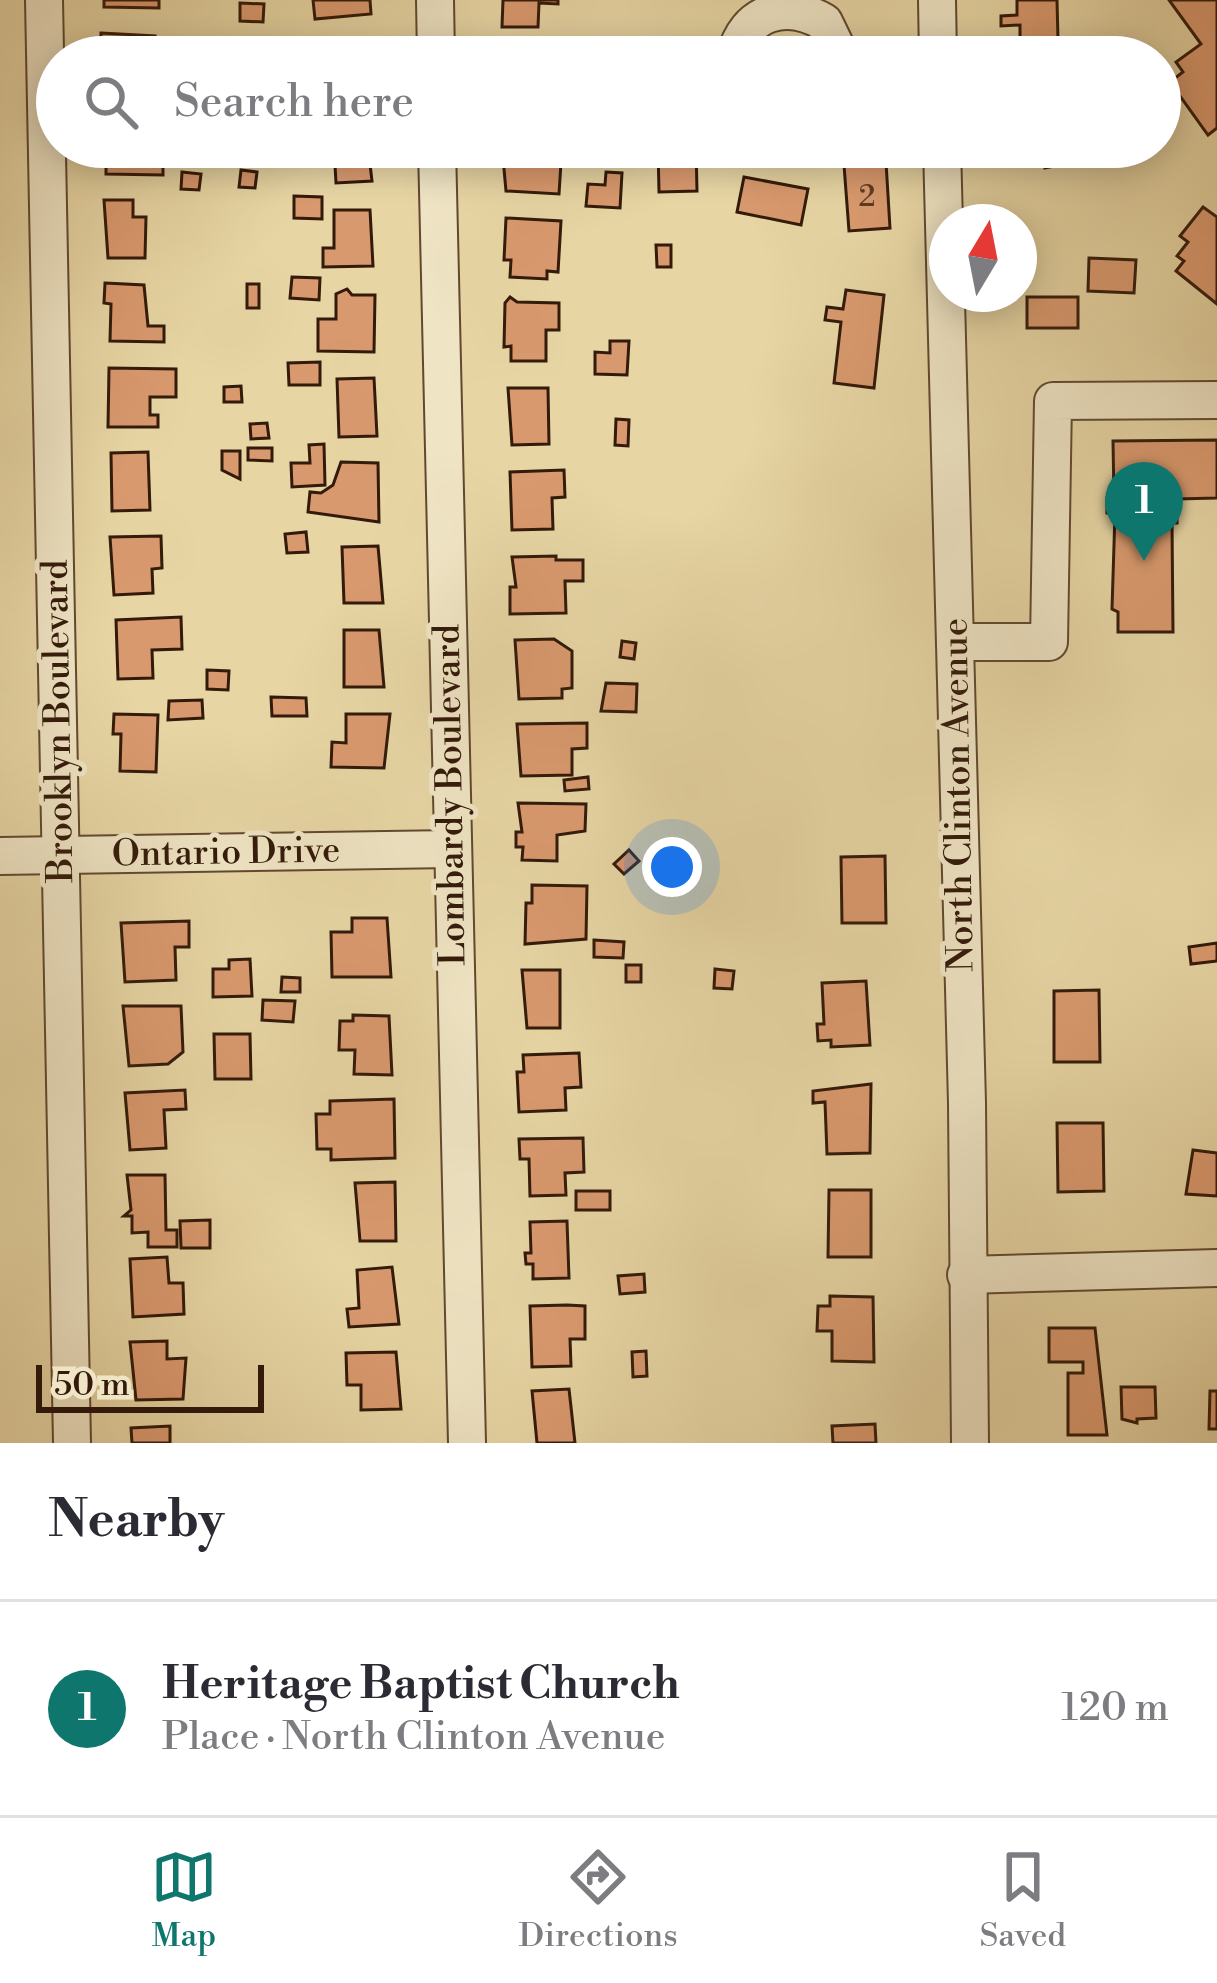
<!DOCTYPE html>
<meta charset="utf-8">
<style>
body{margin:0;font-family:"Libre Bodoni",serif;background:#f7f7f7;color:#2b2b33}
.compass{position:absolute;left:929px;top:204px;width:108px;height:108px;border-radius:50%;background:#fff;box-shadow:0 6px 30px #0003;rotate:10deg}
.scale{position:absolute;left:36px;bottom:30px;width:228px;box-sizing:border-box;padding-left:12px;border:6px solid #331a0a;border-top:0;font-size:33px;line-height:42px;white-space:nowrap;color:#331a0a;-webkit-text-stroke:9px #efe4c4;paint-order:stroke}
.you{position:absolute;left:672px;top:867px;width:42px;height:42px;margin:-30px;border:9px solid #fff;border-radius:50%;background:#1a73e8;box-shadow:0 0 0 18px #1a73e833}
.badge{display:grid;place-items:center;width:78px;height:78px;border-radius:50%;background:#0f766e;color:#fff;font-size:39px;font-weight:700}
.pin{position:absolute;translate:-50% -99px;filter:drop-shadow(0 3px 6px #0008)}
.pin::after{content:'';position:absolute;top:63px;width:42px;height:36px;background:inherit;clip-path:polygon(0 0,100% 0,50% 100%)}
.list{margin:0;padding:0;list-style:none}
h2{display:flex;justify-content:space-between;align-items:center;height:156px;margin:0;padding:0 48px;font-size:51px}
h2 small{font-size:39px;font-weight:400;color:#7c7c81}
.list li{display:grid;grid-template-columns:78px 1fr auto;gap:36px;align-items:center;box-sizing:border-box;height:216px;padding:0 48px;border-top:3px solid #e1e1e2}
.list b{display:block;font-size:45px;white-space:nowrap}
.list p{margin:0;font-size:39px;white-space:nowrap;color:#7c7c81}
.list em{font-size:39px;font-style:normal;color:#7c7c81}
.icon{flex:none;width:66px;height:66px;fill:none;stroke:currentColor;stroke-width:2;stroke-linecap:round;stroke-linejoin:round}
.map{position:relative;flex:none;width:1217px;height:1443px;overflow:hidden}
.search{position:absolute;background:#fff;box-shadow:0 6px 30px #0003;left:36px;right:36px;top:36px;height:132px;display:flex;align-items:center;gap:30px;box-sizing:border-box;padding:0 42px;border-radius:66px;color:#7c7c81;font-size:45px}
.sheet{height:372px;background:#fff}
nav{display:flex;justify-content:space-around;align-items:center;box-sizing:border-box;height:168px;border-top:3px solid #e1e1e2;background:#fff;font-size:33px;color:#7c7c81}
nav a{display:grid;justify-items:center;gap:6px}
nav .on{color:#0f766e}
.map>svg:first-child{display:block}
</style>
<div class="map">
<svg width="1217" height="1443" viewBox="0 0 1217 1443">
<rect width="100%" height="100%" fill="#e7d5a4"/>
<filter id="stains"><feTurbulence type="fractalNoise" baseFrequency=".00167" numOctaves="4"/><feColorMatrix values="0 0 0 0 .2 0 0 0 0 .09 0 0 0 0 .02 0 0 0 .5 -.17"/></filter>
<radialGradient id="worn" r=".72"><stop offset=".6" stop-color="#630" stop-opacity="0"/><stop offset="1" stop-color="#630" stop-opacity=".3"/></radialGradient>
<g fill="#d9996e" stroke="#331a0a" stroke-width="3">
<polygon points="104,0 159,0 159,8 104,7"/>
<polygon points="313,0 370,0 371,14 315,19"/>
<polygon points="503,0 558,0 558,4 539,3 538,27 502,27"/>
<polygon points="1017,0 1057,0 1058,40 1020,42 1020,25 1001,26 1001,16 1017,15"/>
<polygon points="1169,0 1217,0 1217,128 1208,135 1170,82 1183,72 1176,62 1201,44"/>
<polygon points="240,3 264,4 263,22 240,21"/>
<polygon points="101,33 155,36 154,53 105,57 100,52"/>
<polygon points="367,43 368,57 329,57 329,44"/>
<polygon points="106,147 163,147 163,175 106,174"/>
<polygon points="334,147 368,147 372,181 336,183"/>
<polygon points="502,147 562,147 559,194 506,191"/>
<polygon points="658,147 696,147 697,191 659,192"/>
<polygon points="1043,147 1088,147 1089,159 1045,168"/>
<polygon points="886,162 890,228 849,231 844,165"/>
<polygon points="241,170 257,172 255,188 239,187"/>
<polygon points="182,172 201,174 199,190 181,189"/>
<polygon points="606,172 622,173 620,208 586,206 588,184 605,185"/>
<polygon points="744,177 808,189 801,225 737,212"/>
<polygon points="294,196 322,197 322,219 294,218"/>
<polygon points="104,200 133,200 133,217 146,217 145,258 108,258"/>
<polygon points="1203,207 1217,217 1217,304 1176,271 1184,261 1177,256 1188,242 1180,236"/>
<polygon points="334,210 370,210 373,266 323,267 323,248 334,248"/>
<polygon points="506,218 561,221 558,272 547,271 547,279 510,277 511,260 504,260"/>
<polygon points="656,245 671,245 671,267 657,267"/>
<polygon points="1089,258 1136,260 1134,293 1088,291"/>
<polygon points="292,277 320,278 319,300 290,298"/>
<polygon points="105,283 144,285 148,326 164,326 164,342 110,341 111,304 104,303"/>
<rect x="247" y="284" width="12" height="24"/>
<polygon points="347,289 352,295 375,295 374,352 318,351 318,319 336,319 336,294"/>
<polygon points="846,290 884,295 874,388 834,383 841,322 825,320 827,307 843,309"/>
<polygon points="510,297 517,302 559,303 559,330 546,330 546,361 511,361 511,346 504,347 505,303"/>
<rect x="1027" y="297" width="51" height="31"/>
<polygon points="610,341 629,341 627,375 595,374 595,352 610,353"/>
<polygon points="320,362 320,385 289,385 288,363"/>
<polygon points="109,368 176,369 176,397 150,397 150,415 158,415 158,427 108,427"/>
<polygon points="374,378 377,436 339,437 337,379"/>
<polygon points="241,386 242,402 224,402 224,387"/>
<polygon points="508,388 548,388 549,444 512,445"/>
<polygon points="616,419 629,420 628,446 615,445"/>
<polygon points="267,423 269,438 251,439 250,424"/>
<polygon points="1217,440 1217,498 1177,499 1177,523 1172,523 1173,632 1118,632 1118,612 1112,609 1115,513 1107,513 1107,498 1114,498 1113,441"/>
<polygon points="324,444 325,485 292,487 291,463 310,463 309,445"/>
<polygon points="248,448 272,448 272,461 248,460"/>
<polygon points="222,451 240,451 240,479 222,470"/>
<polygon points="148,452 150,510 112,511 111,453"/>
<polygon points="341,462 378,463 379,522 308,512 310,492 321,493 333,485"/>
<polygon points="564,470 565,497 552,498 553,529 512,530 510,472"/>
<polygon points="306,532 308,552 287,553 285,534"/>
<polygon points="161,536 162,568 152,569 153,593 114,595 110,537"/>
<polygon points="378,546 383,603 344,603 342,547"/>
<polygon points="556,556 556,560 583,560 583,581 565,581 566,613 510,614 510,587 516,587 512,557"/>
<polygon points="181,617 182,649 152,650 153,678 118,679 116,620"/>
<polygon points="344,630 379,630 384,687 344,687"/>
<polygon points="554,639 572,651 572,688 562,689 562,698 519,699 515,640"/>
<polygon points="622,641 636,643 634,659 620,657"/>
<polygon points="207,670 229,671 228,690 207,689"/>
<polygon points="606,683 637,684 636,712 601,711"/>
<polygon points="271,697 306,698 307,716 272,716"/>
<polygon points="202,700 203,718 168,720 169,701"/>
<polygon points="114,714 158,715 156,772 120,771 121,734 113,734"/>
<polygon points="346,714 390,714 384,768 331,767 332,742 346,743"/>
<polygon points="587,723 587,748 572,749 572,775 521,776 517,724"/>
<polygon points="588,777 589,789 565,791 564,780"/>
<polygon points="518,803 586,804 585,831 557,835 557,861 522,860 523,847 516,847 516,832 522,832"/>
<polygon points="629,850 639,861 624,874 614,864"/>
<polygon points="885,856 886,923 842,923 841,857"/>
<polygon points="532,885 587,886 586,939 525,944 526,903 532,903"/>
<polygon points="352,918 387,918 391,977 332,977 331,932 352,932"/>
<polygon points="189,921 189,947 175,947 176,980 125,982 121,923"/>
<polygon points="594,940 624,942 623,958 594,957"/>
<polygon points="1217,943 1217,961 1191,964 1189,947"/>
<polygon points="250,959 252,996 213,997 213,969 229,969 229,960"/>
<rect x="626" y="965" width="15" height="17"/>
<polygon points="715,969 734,971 732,989 714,988"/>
<polygon points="522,970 560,970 560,1028 527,1028"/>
<polygon points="282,977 300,978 300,992 281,992"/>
<polygon points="866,981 870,1045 831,1047 831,1040 818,1041 817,1024 824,1024 822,983"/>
<polygon points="1099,990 1100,1062 1054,1062 1054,991"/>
<polygon points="263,1000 295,1001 293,1022 262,1020"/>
<polygon points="123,1006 181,1006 183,1052 168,1064 129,1066"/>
<polygon points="353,1015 389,1016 392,1075 354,1074 355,1050 339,1050 340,1021 353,1021"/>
<polygon points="214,1034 250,1034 251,1079 215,1079"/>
<polygon points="579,1053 581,1087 565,1088 566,1110 519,1112 517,1072 524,1072 523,1055"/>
<polygon points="871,1084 870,1153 827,1154 825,1102 813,1103 813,1091"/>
<polygon points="185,1090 186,1109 164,1110 166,1148 130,1150 125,1093"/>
<polygon points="394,1099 395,1158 331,1160 331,1149 317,1149 316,1114 330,1114 330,1101"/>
<polygon points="1057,1123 1103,1123 1104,1191 1058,1192"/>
<polygon points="583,1138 584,1172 565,1173 566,1195 530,1196 529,1159 520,1159 519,1139"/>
<polygon points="1193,1150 1217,1153 1217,1196 1186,1194"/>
<polygon points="127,1175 165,1175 166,1230 177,1230 177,1247 148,1247 148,1232 132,1233 132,1216 124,1216 131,1210"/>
<polygon points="395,1182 396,1241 360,1241 355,1183"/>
<polygon points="829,1190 871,1190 871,1257 828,1257"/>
<rect x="576" y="1191" width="34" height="19"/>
<polygon points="210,1220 210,1248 181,1248 180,1221"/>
<polygon points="567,1221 569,1278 533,1279 533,1264 526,1264 525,1253 531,1253 530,1222"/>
<polygon points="167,1257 169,1283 183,1283 184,1314 133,1317 130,1259"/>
<polygon points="392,1267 399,1324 349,1327 347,1309 359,1308 357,1270"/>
<polygon points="644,1274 645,1292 620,1294 618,1276"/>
<polygon points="830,1296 873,1297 874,1362 832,1361 832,1331 817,1331 818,1306 830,1306"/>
<polygon points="567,1305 585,1306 585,1339 570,1339 571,1366 532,1367 530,1306"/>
<polygon points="1049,1328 1095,1328 1107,1435 1068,1435 1068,1373 1083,1373 1083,1362 1049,1362"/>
<polygon points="167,1341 167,1359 186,1358 183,1399 136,1400 130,1342"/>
<polygon points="646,1351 647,1376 633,1377 632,1352"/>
<polygon points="396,1352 401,1409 361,1410 361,1385 347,1385 346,1353"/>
<polygon points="1121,1387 1155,1387 1156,1418 1137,1419 1137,1423 1122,1419"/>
<polygon points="569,1389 575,1443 537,1443 532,1391"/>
<polygon points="1210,1391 1217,1391 1217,1429 1209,1429"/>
<polygon points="875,1424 876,1443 833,1443 832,1426"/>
<polygon points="170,1426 170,1443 132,1443 131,1428"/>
</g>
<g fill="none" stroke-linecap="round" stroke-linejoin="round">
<g stroke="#604930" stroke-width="40">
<g id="minor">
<polyline points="44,0 72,1443"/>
<polyline points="435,0 436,57"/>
<polyline points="937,0 938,57"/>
<path d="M735 57C745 11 786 0 824 22L841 57"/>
<polyline points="437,147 467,1443"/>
<polyline points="942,147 967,1103 970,1443"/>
<polyline points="955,642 1049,642 1053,401 1217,400"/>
<polyline points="0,856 452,849"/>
<polyline points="966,1275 1217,1268"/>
</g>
</g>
<use href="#minor" stroke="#efe4c4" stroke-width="36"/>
</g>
<g text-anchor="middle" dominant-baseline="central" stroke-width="10" stroke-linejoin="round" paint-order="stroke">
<g font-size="30" fill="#5c3a23">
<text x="867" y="197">2</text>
</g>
<g font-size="36" fill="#331a0a" stroke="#efe4c4">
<text transform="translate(59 721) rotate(-91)">Brooklyn Boulevard</text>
<text transform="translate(451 795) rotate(-91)">Lombardy Boulevard</text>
<text transform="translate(959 795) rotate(-91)">North Clinton Avenue</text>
<text transform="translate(226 853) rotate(-1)">Ontario Drive</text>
</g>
</g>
<rect width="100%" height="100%" filter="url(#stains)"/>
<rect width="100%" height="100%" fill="url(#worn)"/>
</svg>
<svg class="compass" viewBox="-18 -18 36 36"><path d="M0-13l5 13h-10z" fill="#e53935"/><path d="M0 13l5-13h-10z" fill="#7c7c81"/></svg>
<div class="scale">50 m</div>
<div class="you"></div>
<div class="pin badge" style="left:1144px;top:561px">1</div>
<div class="search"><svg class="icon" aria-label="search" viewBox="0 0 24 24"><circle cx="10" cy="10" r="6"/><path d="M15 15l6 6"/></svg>Search here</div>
</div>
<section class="sheet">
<h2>Nearby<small></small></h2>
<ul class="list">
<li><span class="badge">1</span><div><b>Heritage Baptist Church</b><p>Place · North Clinton Avenue</p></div><em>120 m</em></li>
</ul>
</section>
<nav>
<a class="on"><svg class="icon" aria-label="map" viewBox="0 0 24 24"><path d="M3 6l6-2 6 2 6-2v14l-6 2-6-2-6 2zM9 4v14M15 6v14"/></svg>Map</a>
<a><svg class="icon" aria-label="directions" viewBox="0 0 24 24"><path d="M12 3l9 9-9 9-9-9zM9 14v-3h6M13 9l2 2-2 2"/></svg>Directions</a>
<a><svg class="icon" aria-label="saved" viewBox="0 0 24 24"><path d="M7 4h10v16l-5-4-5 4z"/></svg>Saved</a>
</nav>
